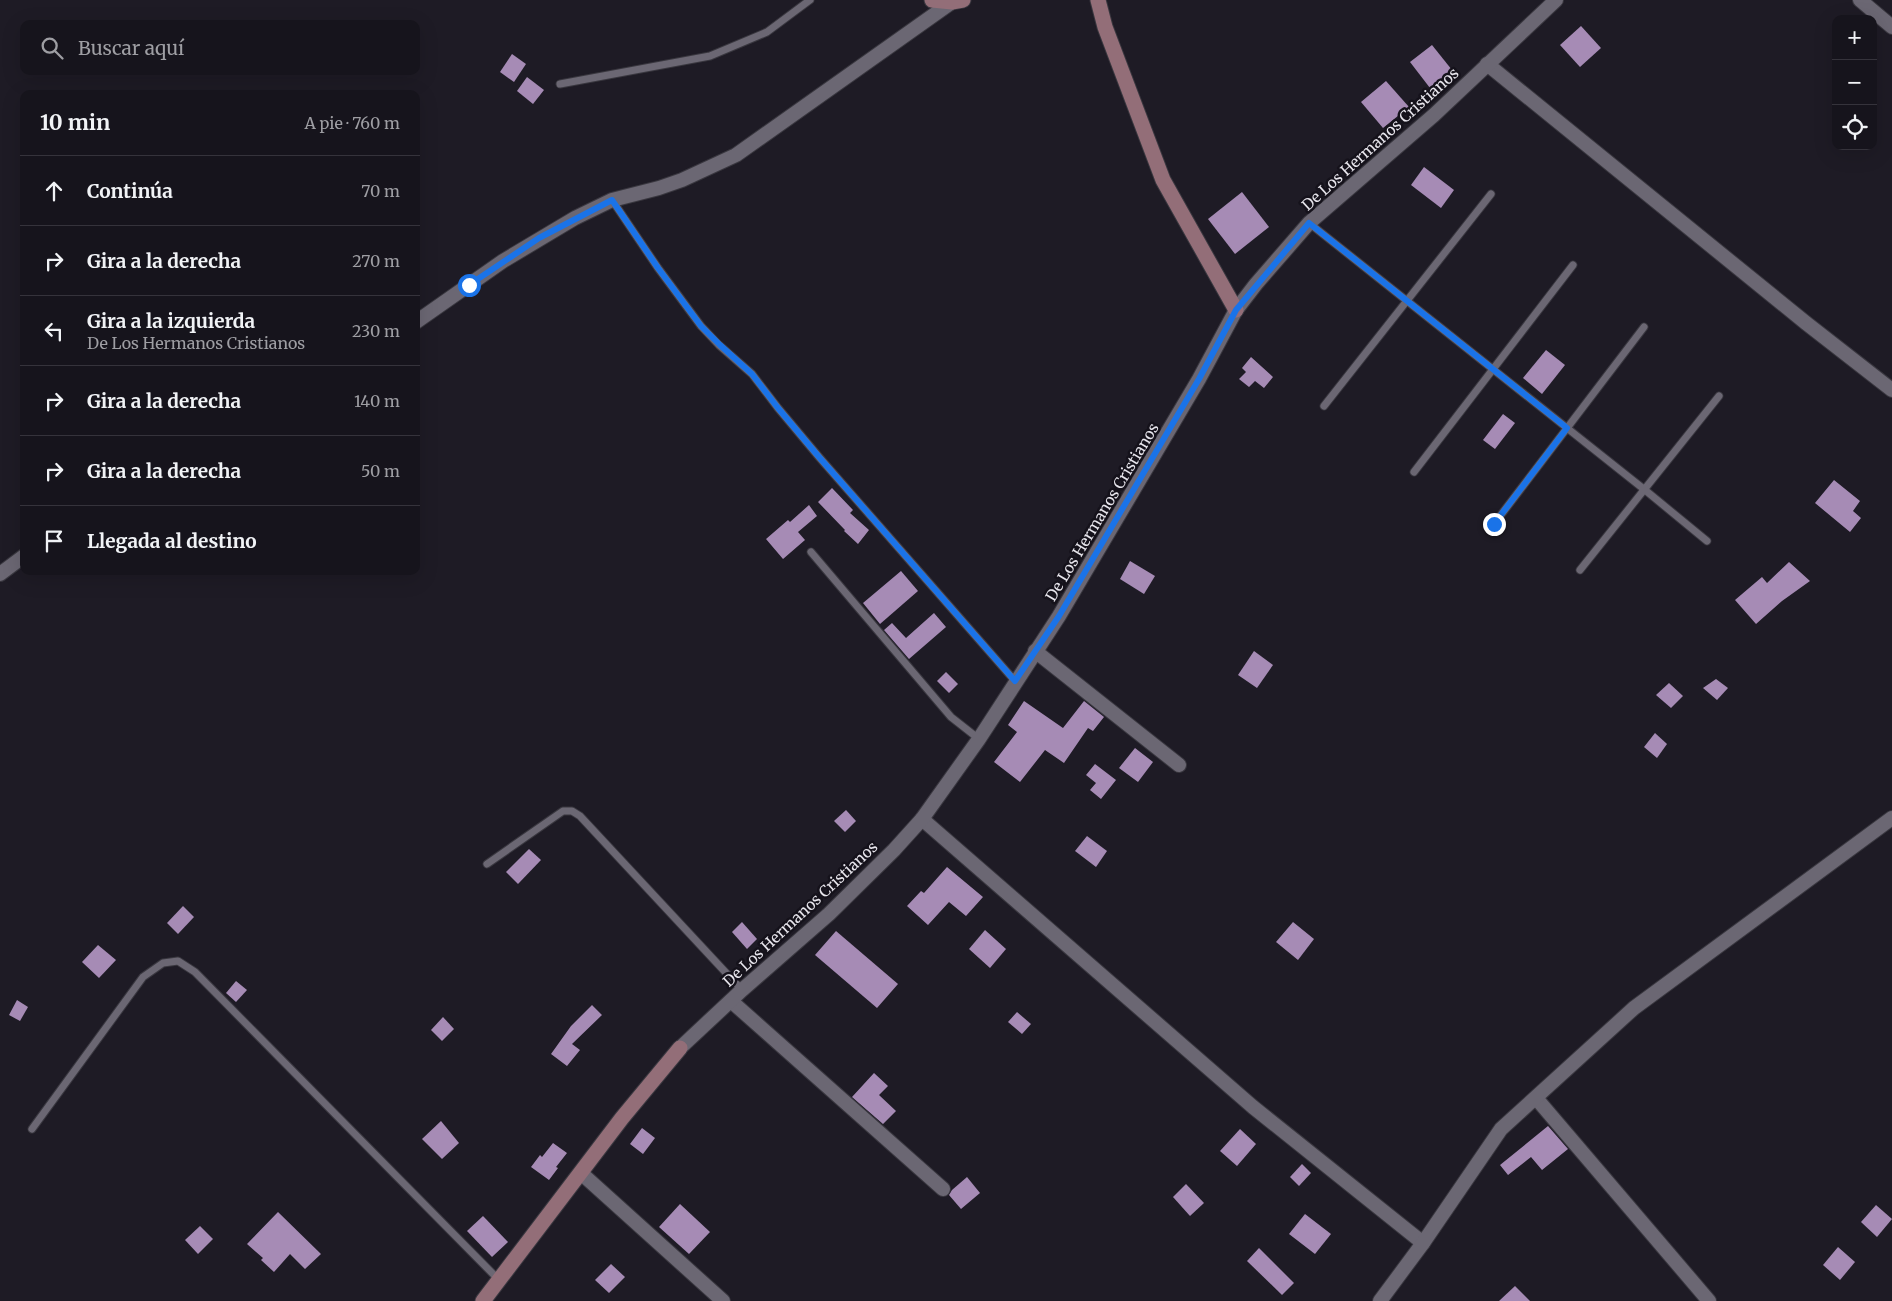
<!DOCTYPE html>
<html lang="es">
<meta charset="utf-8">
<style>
body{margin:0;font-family:Merriweather,serif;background:#1f1d25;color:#f1f3f6}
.controls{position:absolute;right:15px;top:15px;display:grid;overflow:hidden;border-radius:10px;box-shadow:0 5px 20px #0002}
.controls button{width:45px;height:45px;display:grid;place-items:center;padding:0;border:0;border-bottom:1px solid #35333b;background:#16141c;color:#f1f3f6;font:25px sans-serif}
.stop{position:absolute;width:15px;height:15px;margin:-11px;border:4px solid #1a73e8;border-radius:50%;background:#fff}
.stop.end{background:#1a73e8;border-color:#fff;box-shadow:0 1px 5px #0008}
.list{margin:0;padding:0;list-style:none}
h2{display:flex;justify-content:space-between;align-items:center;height:65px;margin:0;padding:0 20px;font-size:21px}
h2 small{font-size:16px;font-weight:400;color:#9e9ea3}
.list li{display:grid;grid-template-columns:32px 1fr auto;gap:15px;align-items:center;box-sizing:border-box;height:70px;padding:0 20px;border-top:1px solid #35333b}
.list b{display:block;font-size:19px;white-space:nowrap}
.list p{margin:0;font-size:16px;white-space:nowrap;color:#9e9ea3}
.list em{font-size:16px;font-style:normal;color:#9e9ea3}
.icon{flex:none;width:28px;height:28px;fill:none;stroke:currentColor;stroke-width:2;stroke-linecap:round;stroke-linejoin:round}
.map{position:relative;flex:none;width:1892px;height:1301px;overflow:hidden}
.search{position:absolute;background:#16141c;box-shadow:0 5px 20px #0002;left:20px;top:20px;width:400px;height:55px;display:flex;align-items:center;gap:12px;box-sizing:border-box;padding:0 18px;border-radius:10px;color:#9e9ea3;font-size:19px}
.panel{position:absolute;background:#16141c;box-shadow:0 5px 20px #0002;left:20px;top:90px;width:400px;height:485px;border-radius:10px}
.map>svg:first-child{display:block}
</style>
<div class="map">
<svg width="1892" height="1301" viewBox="0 0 1892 1301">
<rect width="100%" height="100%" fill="#1e1b25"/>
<g fill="#a68bb5">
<polygon points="1581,26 1601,48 1580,67 1560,45"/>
<polygon points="1432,45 1452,70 1430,88 1410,62"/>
<polygon points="512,54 526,64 514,82 500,72"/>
<polygon points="527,77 544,90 533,104 517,91"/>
<polygon points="1386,81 1409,107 1383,128 1361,102"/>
<polygon points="1424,167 1454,190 1441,208 1411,185"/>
<polygon points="1242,192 1269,227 1235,254 1208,219"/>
<polygon points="1546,350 1565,365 1542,394 1523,378"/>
<polygon points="1251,357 1273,377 1264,388 1255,381 1249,387 1239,379 1246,372 1242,368"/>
<polygon points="1503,414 1515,423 1495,449 1483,440"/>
<polygon points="1834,480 1860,501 1853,511 1861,518 1850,532 1815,503"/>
<polygon points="832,488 853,510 850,513 869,530 858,544 844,531 845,530 818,502"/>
<polygon points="809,505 817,516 798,532 805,540 783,559 766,539 788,520 790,522"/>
<polygon points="1130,561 1155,576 1144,594 1120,579"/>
<polygon points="1789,562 1810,581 1782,601 1756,624 1735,600 1762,577 1767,583"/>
<polygon points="901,571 918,591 880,624 863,603"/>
<polygon points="934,613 946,627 909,659 884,630 892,623 906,638"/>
<polygon points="1254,651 1273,665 1257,688 1238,675"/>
<polygon points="946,672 958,684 949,693 937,681"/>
<polygon points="1716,679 1728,688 1717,700 1703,688"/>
<polygon points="1669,683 1683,696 1671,708 1656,695"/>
<polygon points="1024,701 1063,728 1084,701 1104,717 1093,731 1088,728 1064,763 1045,750 1020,782 994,762 1017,732 1008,725"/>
<polygon points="1655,733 1667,744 1657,758 1644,747"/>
<polygon points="1135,748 1153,762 1138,782 1119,768"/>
<polygon points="1095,764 1116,780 1101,799 1090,790 1096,783 1086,775"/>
<polygon points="846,810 856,821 845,832 834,821"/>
<polygon points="1087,836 1107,851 1096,867 1075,851"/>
<polygon points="529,849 541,860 518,884 506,872"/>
<polygon points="947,867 983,897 966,916 949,902 928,925 907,906 921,891 924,893"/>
<polygon points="183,906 194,917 178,934 167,923"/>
<polygon points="742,922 757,939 747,949 732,932"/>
<polygon points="1293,922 1314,939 1298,960 1276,942"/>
<polygon points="985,930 1006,949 990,968 969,949"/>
<polygon points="836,931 898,984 877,1008 815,955"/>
<polygon points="98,945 116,960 99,978 82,962"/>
<polygon points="236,981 247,990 236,1002 226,993"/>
<polygon points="17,1000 28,1007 20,1021 9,1015"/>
<polygon points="592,1005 602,1015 572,1044 580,1050 567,1066 551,1054 571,1026"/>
<polygon points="1017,1012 1031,1024 1022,1034 1008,1022"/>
<polygon points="443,1017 454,1029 442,1041 431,1030"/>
<polygon points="874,1073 888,1086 879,1095 896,1111 883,1124 852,1097"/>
<polygon points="441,1121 459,1143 442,1159 422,1139"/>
<polygon points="1548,1126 1568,1149 1542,1170 1531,1157 1508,1175 1500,1165"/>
<polygon points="642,1128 655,1138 643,1154 630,1144"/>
<polygon points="1240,1129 1256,1144 1237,1166 1220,1151"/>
<polygon points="553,1143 567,1153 556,1167 558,1168 549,1180 531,1167 540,1155 542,1157"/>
<polygon points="1302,1164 1311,1173 1299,1186 1290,1177"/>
<polygon points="967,1177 980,1193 961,1209 949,1195 952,1190"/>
<polygon points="1186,1184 1204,1203 1190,1216 1173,1197"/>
<polygon points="680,1204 710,1232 689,1254 659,1227"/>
<polygon points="1876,1205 1892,1219 1877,1237 1861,1222"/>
<polygon points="278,1212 321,1254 305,1269 290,1254 274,1272 261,1260 263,1258 247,1244"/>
<polygon points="1305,1214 1331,1234 1315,1254 1289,1234"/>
<polygon points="483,1216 508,1242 492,1257 467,1231"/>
<polygon points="200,1226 213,1239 198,1254 185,1240"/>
<polygon points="1838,1247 1855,1262 1840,1280 1823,1265"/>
<polygon points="1259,1248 1294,1283 1282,1295 1247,1261"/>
<polygon points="611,1264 625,1277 609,1293 595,1280"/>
<polygon points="1515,1286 1530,1301 1499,1301"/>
</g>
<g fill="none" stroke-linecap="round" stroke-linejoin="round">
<g stroke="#39373f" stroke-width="9">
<g id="lane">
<polyline points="560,84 710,56 767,32 810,0"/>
<polyline points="612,200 658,268 701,326 719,345 752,374 778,408 819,457 1015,681"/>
<polyline points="1309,223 1645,490 1707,541"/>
<polyline points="1324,406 1491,194"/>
<polyline points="1414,472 1573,265"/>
<polyline points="1494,524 1644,327"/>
<polyline points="811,552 951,717 979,739"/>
<polyline points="1580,570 1719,396"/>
<polyline points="487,864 563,811 572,811 580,816 742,990"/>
<polyline points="32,1129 143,977 163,963 178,961 195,972 499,1280"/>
</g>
</g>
<g stroke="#39373f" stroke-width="16">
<g id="street">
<polyline points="1860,0 1892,27"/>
<polyline points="1487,64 1806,323 1892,390"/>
<polyline points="416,322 503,261 575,218 612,200 659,188 682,180 736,155 952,2"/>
<polyline points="0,574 24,556"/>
<polyline points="1035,651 1179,765"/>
<polyline points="922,819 1253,1107 1423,1243"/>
<polyline points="731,1001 943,1189"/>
<polyline points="680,1048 742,990 829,914 894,850 922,819 979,739 1059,616 1199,379 1236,310 1256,284 1309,223 1434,115 1556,0"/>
<polyline points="1536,1098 1709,1301"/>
<polyline points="581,1173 723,1301"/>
<polyline points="1380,1301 1423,1243 1501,1129 1634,1008 1892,818"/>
</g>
</g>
<g stroke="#39373f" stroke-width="17">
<g id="secondary">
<polyline points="932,0 952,2 963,0"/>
<polyline points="1098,0 1105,27 1163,180 1236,310"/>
<polyline points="483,1301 622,1118 680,1048"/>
</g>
</g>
<use href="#lane" stroke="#6b6773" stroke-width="7"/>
<use href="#street" stroke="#6b6773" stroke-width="14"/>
<use href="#secondary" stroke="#936e78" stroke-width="15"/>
</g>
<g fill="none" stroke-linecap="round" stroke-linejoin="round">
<polyline stroke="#1a73e8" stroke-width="6" points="469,285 539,238 612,200 658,268 701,326 720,345 752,374 778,408 819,457 1015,681 1059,616 1199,379 1236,310 1309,223 1567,428 1494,524"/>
</g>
<g text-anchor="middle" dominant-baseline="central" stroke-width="5" stroke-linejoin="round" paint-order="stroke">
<g font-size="15" fill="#e7e5ec" stroke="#15121b">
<text transform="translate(1380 139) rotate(-42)">De Los Hermanos Cristianos</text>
<text transform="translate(1102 512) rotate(-59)">De Los Hermanos Cristianos</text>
<text transform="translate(800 914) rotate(-43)">De Los Hermanos Cristianos</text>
</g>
</g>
</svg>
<div class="controls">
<button>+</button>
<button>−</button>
<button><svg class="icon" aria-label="locate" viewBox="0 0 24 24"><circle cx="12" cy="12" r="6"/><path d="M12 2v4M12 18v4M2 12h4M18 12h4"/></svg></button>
</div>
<div class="stop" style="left:469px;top:285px"></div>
<div class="stop end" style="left:1494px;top:524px"></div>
<div class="search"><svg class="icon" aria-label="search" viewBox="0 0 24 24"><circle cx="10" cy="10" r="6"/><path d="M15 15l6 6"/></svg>Buscar aquí</div>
<section class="panel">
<h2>10 min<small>A pie · 760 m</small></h2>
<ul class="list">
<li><svg class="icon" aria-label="ahead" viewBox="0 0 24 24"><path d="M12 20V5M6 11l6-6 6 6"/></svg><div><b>Continúa</b></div><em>70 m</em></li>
<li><svg class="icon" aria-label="right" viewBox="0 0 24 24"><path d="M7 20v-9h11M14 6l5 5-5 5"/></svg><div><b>Gira a la derecha</b></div><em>270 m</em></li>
<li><svg class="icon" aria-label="left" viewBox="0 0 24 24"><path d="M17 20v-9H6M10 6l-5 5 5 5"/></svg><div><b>Gira a la izquierda</b><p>De Los Hermanos Cristianos</p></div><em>230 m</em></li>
<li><svg class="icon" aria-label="right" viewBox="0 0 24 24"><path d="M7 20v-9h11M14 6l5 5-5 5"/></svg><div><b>Gira a la derecha</b></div><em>140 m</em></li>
<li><svg class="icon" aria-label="right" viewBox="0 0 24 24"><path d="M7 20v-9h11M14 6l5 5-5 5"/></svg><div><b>Gira a la derecha</b></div><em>50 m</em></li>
<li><svg class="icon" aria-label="arrive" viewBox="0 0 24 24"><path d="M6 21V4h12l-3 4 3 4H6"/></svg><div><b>Llegada al destino</b></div></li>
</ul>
</section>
</div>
